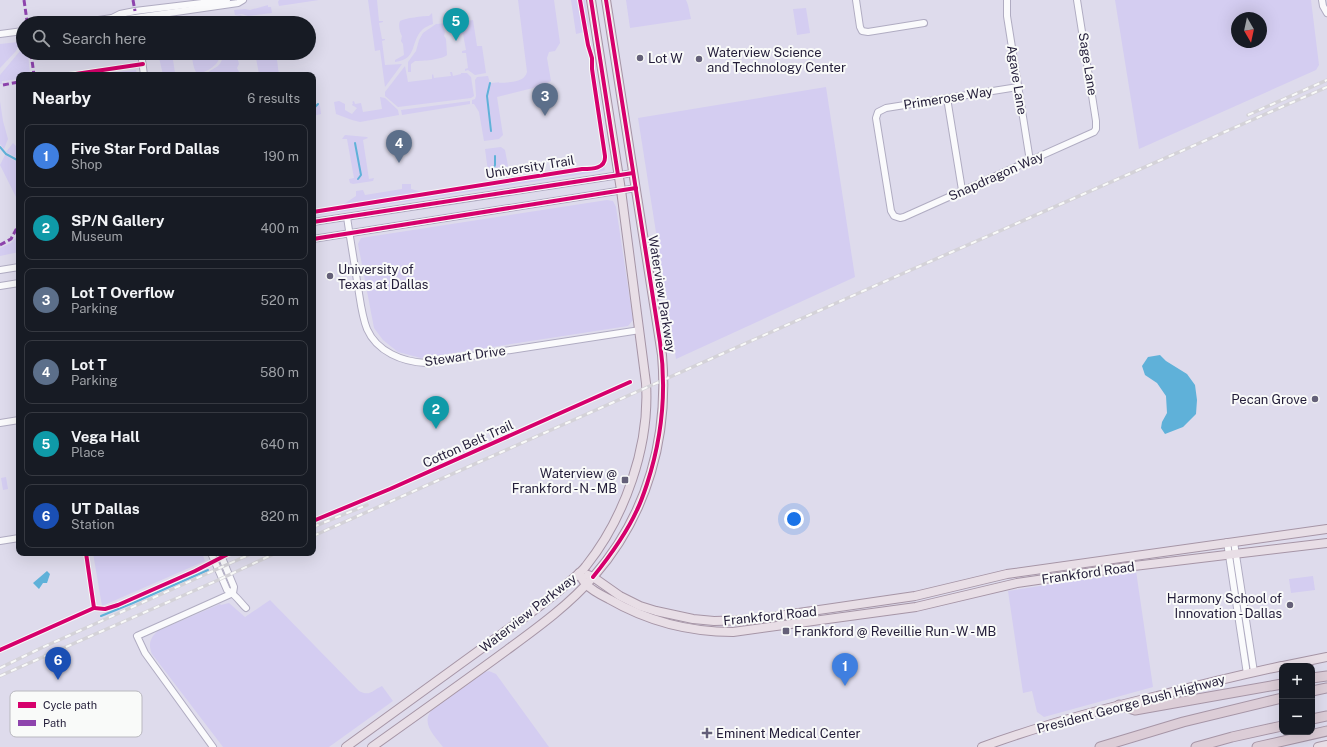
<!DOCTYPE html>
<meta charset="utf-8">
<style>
body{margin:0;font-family:"Public Sans",sans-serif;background:#242831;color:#f1f3f6}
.controls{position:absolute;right:12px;bottom:12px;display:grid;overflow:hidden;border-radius:8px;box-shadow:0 4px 16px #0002}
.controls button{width:36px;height:36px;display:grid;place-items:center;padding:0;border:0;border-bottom:1px solid #363941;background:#171b24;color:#f1f3f6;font:20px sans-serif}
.compass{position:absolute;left:1231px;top:12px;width:36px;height:36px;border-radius:50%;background:#171b24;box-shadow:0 4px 16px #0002;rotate:171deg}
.you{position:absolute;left:794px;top:519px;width:14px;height:14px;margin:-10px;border:3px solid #fff;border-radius:50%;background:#1a73e8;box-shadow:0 0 0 6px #1a73e833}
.badge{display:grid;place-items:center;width:26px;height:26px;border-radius:50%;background:#7c3aed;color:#fff;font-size:13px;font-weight:700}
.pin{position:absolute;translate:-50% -33px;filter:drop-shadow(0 1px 2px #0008)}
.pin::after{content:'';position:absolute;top:21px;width:14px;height:12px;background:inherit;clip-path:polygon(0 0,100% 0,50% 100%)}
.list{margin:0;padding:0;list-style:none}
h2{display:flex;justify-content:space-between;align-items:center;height:52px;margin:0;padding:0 16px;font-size:17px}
h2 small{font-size:13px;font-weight:400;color:#9ea1a6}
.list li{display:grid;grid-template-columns:26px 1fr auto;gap:12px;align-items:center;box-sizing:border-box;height:64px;margin:0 8px 8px;padding:0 8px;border:1px solid #363941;border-radius:8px}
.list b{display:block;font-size:15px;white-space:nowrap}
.list p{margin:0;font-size:13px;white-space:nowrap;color:#9ea1a6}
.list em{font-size:13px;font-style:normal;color:#9ea1a6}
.icon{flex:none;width:22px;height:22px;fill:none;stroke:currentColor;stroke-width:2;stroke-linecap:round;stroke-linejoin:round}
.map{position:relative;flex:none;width:1327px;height:747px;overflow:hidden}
.search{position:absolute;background:#171b24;box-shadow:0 4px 16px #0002;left:16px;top:16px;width:300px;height:44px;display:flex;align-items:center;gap:10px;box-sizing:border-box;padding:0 14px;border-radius:22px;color:#9ea1a6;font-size:15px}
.panel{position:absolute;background:#171b24;box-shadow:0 4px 16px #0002;left:16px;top:72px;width:300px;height:484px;border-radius:8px}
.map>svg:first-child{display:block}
</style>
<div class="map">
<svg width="1327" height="747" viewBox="0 0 1327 747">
<rect width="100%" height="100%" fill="#dedbec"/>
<g fill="#d4cdf1" fill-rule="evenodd">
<polygon points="279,0 319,0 279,6 278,2"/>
<polygon points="368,0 377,0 379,21 383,21 383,22 379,23 382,39 385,39 385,40 382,41 385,65 402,64 385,87 380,50 375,51"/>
<path d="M518 0H554L560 43 555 51 549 52 547 58 551 81 537 87 497 97 503 135 499 139 484 141 479 112 474 104H472V100L475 99 476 96 475 80 477 77 488 76 490 83C501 82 524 85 527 72Z"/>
<polygon points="571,0 579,0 581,10 584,32 576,34"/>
<polygon points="582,0 585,0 589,25 587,30 584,10"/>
<polygon points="626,0 686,0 688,5 691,19 630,28"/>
<path d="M1115 0H1311L1319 65 1316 70 1139 149ZM1237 18H1261V42H1237Z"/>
<polygon points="268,5 268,7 271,7 272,13 248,16 242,14 235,15 234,10 245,9 250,10"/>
<polygon points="806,8 810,33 797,35 793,9"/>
<path d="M432 13 433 24C428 26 425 27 422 30 410 42 418 59 395 62V60L404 55 403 44 401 41 402 36C400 33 398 25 400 21 405 18 424 16 429 16Z"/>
<polygon points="240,15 246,17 249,23 236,23 235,16"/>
<polygon points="473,20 477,46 482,46 486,73 475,75 468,70 465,71 465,69 468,68 466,53 462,53 462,51 466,50 463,34 459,35 459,33 463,32 462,24 460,24 460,22"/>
<path d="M446 23C442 27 443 27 445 32L444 36 446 39 447 55C441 60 422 61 415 61L411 64V72H408V62L416 51 419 40 423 33 436 24Z"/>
<polygon points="18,42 19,45 16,51 0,68 0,44"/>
<polygon points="23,42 23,53 28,53 30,75 19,75 19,79 2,81 2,84 0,84 0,75 20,51"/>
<polygon points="589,42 592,45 607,147 606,149 593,70 593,59"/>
<polygon points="158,53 172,53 175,73 177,73 178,75 163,75"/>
<path d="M192 53H221C219 67 205 73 193 75L196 72C193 67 192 58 192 53Z"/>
<path d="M223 53H236L239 64 237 68 239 72V75H205C214 66 222 69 223 53Z"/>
<polygon points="256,53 276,53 279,75 254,75 259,74 256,58 253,58 252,56 256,56"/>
<polygon points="405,66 408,82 432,79 432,75 433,74 434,78 451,76 450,72 452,72 453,76 461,74 461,73 467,73 471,77 474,96 471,98 398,107 385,96 385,92"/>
<polygon points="136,70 137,75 120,75 118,72"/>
<polygon points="826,87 855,277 676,359 638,118"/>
<polygon points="380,97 385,98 398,110 399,115 360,122 352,120 336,114 334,102 339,101 345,104 345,110 352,114 357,108 352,105 353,103 352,102 354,101 355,104 361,103 363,112 382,109"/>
<polygon points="0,101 3,121 8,139 4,149 0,144"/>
<polygon points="470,101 470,104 402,115 401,110"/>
<polygon points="318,104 320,106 321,114 313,116 313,105"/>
<polygon points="345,135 367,137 368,138 363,140 369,179 374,178 373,181 353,184 350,183 349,179 354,178 347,139 342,139"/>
<polygon points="13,143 19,149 19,159 6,152"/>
<polygon points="501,147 505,150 508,166 499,175 489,179 485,149"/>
<polygon points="5,155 19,163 19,203 0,165"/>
<path d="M604 166 605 170 603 171 313 216V213L571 173C582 171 594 172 604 166Z"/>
<polygon points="402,184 411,184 411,189 422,192 422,193 341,206 356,196 356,191 363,190 365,195 402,189"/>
<polygon points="607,200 613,201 616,207 633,320 628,326 421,358 398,352 383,340 374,328 358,244 361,238"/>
<polygon points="19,234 19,252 0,256 0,248 11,243"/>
<polygon points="6,477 8,489 3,490 1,478"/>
<polygon points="93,553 202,553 205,561 102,606"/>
<polygon points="1136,571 1153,687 1044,717 1037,712 1032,691 1023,693 1008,591"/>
<polygon points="1313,576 1315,590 1291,593 1289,579"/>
<path d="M270 600 359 691C370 697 373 690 382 686L393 701 329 747H223L152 654C148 645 150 637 158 631L220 604 221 605 229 603 245 617Z"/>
<path d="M489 671 496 674 549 747H443C435 736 421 724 431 711L485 672Z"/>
</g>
<g fill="#5fb1d9">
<polygon points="1160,355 1166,361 1187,374 1195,385 1197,400 1196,414 1183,427 1165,434 1161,428 1162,422 1167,413 1166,396 1157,383 1145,375 1142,366 1148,357"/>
<polygon points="47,571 50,574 47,583 43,583 39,589 33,583"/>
</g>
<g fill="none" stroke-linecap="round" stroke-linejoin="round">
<g stroke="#5fb1d9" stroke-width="2">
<polyline points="490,83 487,96 491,131"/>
<polyline points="313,109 318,104"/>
<polyline points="355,143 361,175 358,179"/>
<polyline points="0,147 6,154 19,161"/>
<polyline points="493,170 495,165 495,156"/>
<polyline points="101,616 133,603 208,570"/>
</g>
<g stroke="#b0acc2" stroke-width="8">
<g id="minor">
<polyline points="856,0 860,27 862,31 868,32 924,23"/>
<polyline points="1007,0 1007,16 1030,161"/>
<polyline points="1322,0 1323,6 1327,13"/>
<polyline points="112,18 120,14 135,11 227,0"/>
<polyline points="78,23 112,18 121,20 238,3 243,0"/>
<polyline points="0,34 23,31"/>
<polyline points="141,53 144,75"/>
<polyline points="1018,87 886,108 878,112 876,118 891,211 894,216 900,218 904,217 1094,132 1096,129 1096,121 1077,0"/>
<polyline points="947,98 962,190"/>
<path d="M347 217C350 238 354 260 357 281 360 297 361 314 367 329 377 352 403 362 426 363L640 330"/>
<polyline points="313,222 633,173"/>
<polyline points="313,239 636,188"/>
<polyline points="0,270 19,267"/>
<polyline points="0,286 19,283"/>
<polyline points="0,423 19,420"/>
<polyline points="0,541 19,538"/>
<polyline points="1227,542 1247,674"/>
<polyline points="1234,542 1254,672"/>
<path d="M211 553 227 590C235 594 240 602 246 608"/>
<polyline points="220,553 234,587 233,593"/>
<polyline points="213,747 145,653 137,636 233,593"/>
</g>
</g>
<g stroke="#a695a6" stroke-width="10">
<g id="major">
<path d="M579 573C581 577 583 581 586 584 591 590 601 595 609 599 647 621 689 632 733 632L916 607 1017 583 1134 566 1327 543"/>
<polyline points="588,575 593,577 620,596 640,606 656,611 693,619 714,621 750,620 915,596 1007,574 1327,529"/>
<polyline points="1283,666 1327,657"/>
<path d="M346 747C398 709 451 671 503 633 525 617 548 601 568 583 574 577 581 573 586 566 625 517 650 446 646 383L621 190 591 0"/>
<path d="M372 747C417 715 462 683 507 650 537 628 569 605 594 576 648 514 669 436 662 355L606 0"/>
<path d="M982 747C1039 726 1098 710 1157 696 1199 685 1240 675 1282 666"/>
<polyline points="1318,747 1327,745"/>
</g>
</g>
<g stroke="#a695a6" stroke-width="11">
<g id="highway">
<polyline points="1312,678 1327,676"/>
<polyline points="1312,691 1327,688"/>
<polyline points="1119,705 1135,710 1282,684"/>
<polyline points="1312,719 1327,716"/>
<polyline points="1100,747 1183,722 1282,698"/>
<polyline points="1196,747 1232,737 1282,726"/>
<polyline points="1257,747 1327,731"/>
</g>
</g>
<use href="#minor" stroke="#fafafc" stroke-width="6"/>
<use href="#major" stroke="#e8dee6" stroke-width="8"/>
<use href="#highway" stroke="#dccdd7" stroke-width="9"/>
<g stroke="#d4d2d8" stroke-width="3.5">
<g id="rail">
<polyline points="1248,115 1327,80"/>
<polyline points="313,527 367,505"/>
<polyline points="313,536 879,284 1327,87"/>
<polyline points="0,668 39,649 253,553"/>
<polyline points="0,676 216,581 276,553"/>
</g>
</g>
<use href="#rail" stroke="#f9faf9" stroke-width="2" stroke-dasharray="6" stroke-linecap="butt"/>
<g stroke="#8e44ad" stroke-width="3" stroke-dasharray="6 3" stroke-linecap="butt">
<polyline points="24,0 27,21 25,22"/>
<polyline points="133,0 135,11"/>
<polyline points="31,53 34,75"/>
<polyline points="3,85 19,82"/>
<polyline points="0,245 11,239 19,224"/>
</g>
<g stroke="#f9faf9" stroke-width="6">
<g id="cycleway">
<polyline points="591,0 618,175"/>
<polyline points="69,75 143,64"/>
<path d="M313 212 582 169C592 169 606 169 605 156L592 69V58L588 45 580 0"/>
<polyline points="313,222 633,173"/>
<polyline points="313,239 636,188"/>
<polyline points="313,521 390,489 630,382"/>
<polyline points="86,553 94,608"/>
<path d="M593 577C610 556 626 534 637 510 641 502 644 493 647 484 662 438 667 391 660 342L606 0"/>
<polyline points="94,608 105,609 118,605 195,571 230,553"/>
<polyline points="0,650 94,608"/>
</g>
</g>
<use href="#cycleway" stroke="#d6006c" stroke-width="4"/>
</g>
<g fill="#646078" stroke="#f9faf9" stroke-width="1.5">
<circle cx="640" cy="58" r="4"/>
<circle cx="699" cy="59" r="4"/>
<circle cx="330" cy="276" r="4"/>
<circle cx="1315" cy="399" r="4"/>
<rect x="621" y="476" width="8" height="8" rx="2"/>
<circle cx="1290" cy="605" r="4"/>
<rect x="782" y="627" width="8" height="8" rx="2"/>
<path d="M705 727h4v4h4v4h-4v4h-4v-4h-4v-4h4z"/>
</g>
<g text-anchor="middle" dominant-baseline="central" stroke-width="4" stroke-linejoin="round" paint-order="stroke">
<g font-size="13" fill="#231d39" stroke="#f9faf9" text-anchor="start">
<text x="707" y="52">Waterview Science<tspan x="707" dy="15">and Technology Center</tspan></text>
<text x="648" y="58">Lot W</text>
<text x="338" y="269">University of<tspan x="338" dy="15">Texas at Dallas</tspan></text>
<text x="1307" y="399" text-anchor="end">Pecan Grove</text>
<text x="617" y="473" text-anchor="end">Waterview @<tspan x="617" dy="15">Frankford - N - MB</tspan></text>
<text x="1282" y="598" text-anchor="end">Harmony School of<tspan x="1282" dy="15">Innovation - Dallas</tspan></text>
<text x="794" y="631">Frankford @ Reveillie Run - W - MB</text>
<text x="716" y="733">Eminent Medical Center</text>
</g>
<g font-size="13" fill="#231d39" stroke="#f9faf9">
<text transform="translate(1088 64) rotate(81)">Sage Lane</text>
<text transform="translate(1017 80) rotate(81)">Agave Lane</text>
<text transform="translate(948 98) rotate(-9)">Primerose Way</text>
<text transform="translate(530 167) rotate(-9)">University Trail</text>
<text transform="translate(996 176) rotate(-24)">Snapdragon Way</text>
<text transform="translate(662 294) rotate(81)">Waterview Parkway</text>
<text transform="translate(465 356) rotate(-8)">Stewart Drive</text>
<text transform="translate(468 444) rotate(-24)">Cotton Belt Trail</text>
<text transform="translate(1088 573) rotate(-8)">Frankford Road</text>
<text transform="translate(528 613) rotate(-38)">Waterview Parkway</text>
<text transform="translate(770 616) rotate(-6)">Frankford Road</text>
<text transform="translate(1131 704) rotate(-15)">President George Bush Highway</text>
</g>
</g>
<rect x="10" y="691" width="132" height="46" rx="6" fill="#f9faf9" stroke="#b9b8bf" stroke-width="1"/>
<rect x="18" y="702" width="18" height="6" fill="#d6006c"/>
<rect x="18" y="720" width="18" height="6" fill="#8e44ad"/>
<g font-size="11" fill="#231d39">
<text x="43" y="709">Cycle path</text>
<text x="43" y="727">Path</text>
</g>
</svg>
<div class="controls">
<button>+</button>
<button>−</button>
</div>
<svg class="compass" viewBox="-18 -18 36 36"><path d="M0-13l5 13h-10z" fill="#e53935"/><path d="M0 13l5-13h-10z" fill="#9ea1a6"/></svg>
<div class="you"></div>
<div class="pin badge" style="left:845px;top:686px;background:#3f7fe0">1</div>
<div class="pin badge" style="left:436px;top:429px;background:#0f9aa8">2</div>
<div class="pin badge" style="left:545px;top:116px;background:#5c6f8a">3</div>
<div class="pin badge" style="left:399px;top:163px;background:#5c6f8a">4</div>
<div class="pin badge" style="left:456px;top:41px;background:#0f9aa8">5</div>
<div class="pin badge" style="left:58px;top:680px;background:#1a4fb4">6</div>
<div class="search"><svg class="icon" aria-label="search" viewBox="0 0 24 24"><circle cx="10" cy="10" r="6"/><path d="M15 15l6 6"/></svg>Search here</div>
<section class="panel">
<h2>Nearby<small>6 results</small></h2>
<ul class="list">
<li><span class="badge" style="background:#3f7fe0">1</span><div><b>Five Star Ford Dallas</b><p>Shop</p></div><em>190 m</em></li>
<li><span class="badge" style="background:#0f9aa8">2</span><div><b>SP/N Gallery</b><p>Museum</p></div><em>400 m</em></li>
<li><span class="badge" style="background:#5c6f8a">3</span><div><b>Lot T Overflow</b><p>Parking</p></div><em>520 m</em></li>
<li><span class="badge" style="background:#5c6f8a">4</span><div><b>Lot T</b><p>Parking</p></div><em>580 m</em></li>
<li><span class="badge" style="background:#0f9aa8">5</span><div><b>Vega Hall</b><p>Place</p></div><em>640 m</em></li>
<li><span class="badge" style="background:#1a4fb4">6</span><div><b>UT Dallas</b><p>Station</p></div><em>820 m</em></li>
</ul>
</section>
</div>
